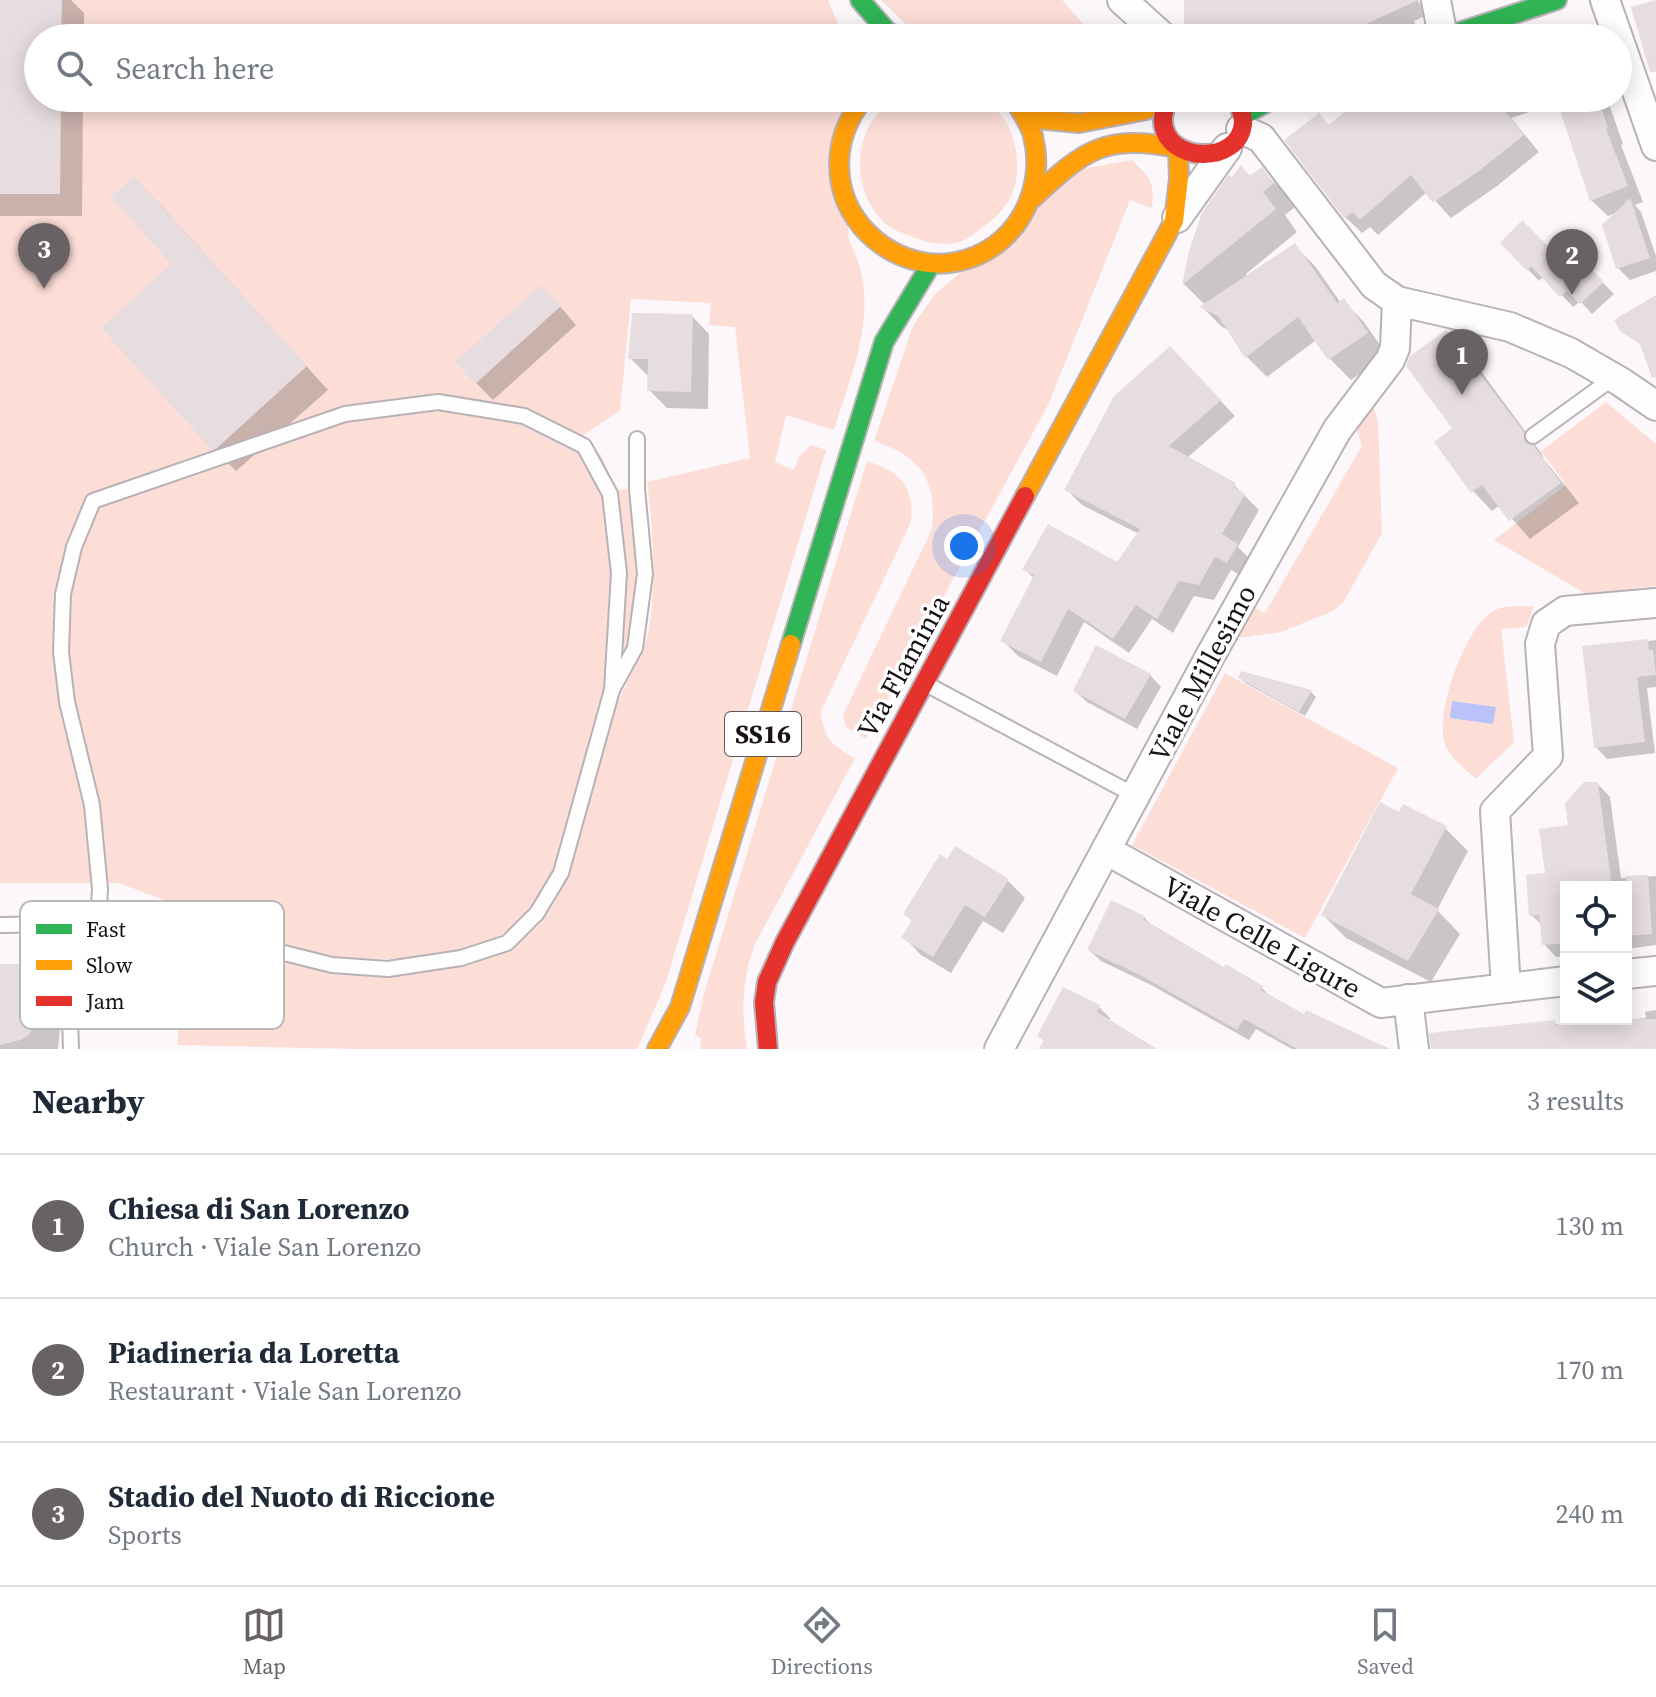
<!DOCTYPE html>
<meta charset="utf-8">
<style>
body{margin:0;font-family:"Source Serif 4",serif;background:#f2f2f3;color:#1f2937}
.controls{position:absolute;right:24px;bottom:24px;display:grid;overflow:hidden;border-radius:0px;box-shadow:0 4px 20px #0003}
.controls button{width:72px;height:72px;display:grid;place-items:center;padding:0;border:0;border-bottom:2px solid #e0e1e3;background:#fff;color:#1f2937;font:40px sans-serif}
.you{position:absolute;left:964px;top:546px;width:28px;height:28px;margin:-20px;border:6px solid #fff;border-radius:50%;background:#1a73e8;box-shadow:0 0 0 12px #1a73e833}
.badge{display:grid;place-items:center;width:52px;height:52px;border-radius:50%;background:#686267;color:#fff;font-size:26px;font-weight:700}
.pin{position:absolute;translate:-50% -66px;filter:drop-shadow(0 2px 4px #0008)}
.pin::after{content:'';position:absolute;top:42px;width:28px;height:24px;background:inherit;clip-path:polygon(0 0,100% 0,50% 100%)}
.list{margin:0;padding:0;list-style:none}
h2{display:flex;justify-content:space-between;align-items:center;height:104px;margin:0;padding:0 32px;font-size:34px}
h2 small{font-size:26px;font-weight:400;color:#747a83}
.list li{display:grid;grid-template-columns:52px 1fr auto;gap:24px;align-items:center;box-sizing:border-box;height:144px;padding:0 32px;border-top:2px solid #e0e1e3}
.list b{display:block;font-size:30px;white-space:nowrap}
.list p{margin:0;font-size:26px;white-space:nowrap;color:#747a83}
.list em{font-size:26px;font-style:normal;color:#747a83}
.icon{flex:none;width:44px;height:44px;fill:none;stroke:currentColor;stroke-width:2;stroke-linecap:round;stroke-linejoin:round}
.map{position:relative;flex:none;width:1656px;height:1049px;overflow:hidden}
.search{position:absolute;background:#fff;box-shadow:0 4px 20px #0003;left:24px;right:24px;top:24px;height:88px;display:flex;align-items:center;gap:20px;box-sizing:border-box;padding:0 28px;border-radius:44px;color:#747a83;font-size:30px}
.sheet{height:536px;background:#fff}
nav{display:flex;justify-content:space-around;align-items:center;box-sizing:border-box;height:112px;border-top:2px solid #e0e1e3;background:#fff;font-size:22px;color:#747a83}
nav a{display:grid;justify-items:center;gap:4px}
nav .on{color:#686267}
.map>svg:first-child{display:block}
</style>
<div class="map">
<svg width="1656" height="1049" viewBox="0 0 1656 1049">
<rect width="100%" height="100%" fill="#fcf7fb"/>
<g fill="#fcded7">
<path d="M0 0H828L844 38H38V98H841L849 241C883 303 853 368 834 430L786 415 775 462 794 470 799 457 811 445 826 450 666 982 637 1049H359L178 1045 177 953H105V926C139 927 175 924 208 934 243 944 276 959 312 968 381 985 510 975 552 907 579 861 585 809 599 758 605 739 610 718 619 700 628 678 642 657 648 634 657 590 653 526 647 482L750 458 735 327 709 325 711 303 631 299 620 411 583 435 601 455 617 491 631 488 640 569 628 651 604 698 592 732 559 856 550 878 521 920 498 938 457 950 411 958 362 960 311 953 263 938 119 883H0Z"/>
<polygon points="881,0 1062,0 1096,38 926,38 910,28"/>
<path d="M894 98H983C1008 115 1019 143 1017 172 1015 197 1003 213 983 227 977 231 970 238 963 241 947 246 930 244 915 238 906 234 894 231 887 225 849 191 851 128 894 98Z"/>
<path d="M1132 160C1150 178 1155 181 1152 208L1130 200 1048 405 866 739 846 727 843 715 932 529C937 480 921 456 874 441L913 326 934 295 1082 169Z"/>
<polygon points="1606,402 1656,444 1656,586 1586,594 1494,540 1566,485 1541,451"/>
<polygon points="1363,407 1374,407 1378,422 1382,533 1344,601 1333,611 1281,632 1241,638 1236,628 1249,605 1265,613 1362,446 1354,421"/>
<path d="M867 461C900 472 915 486 911 522L821 711C822 736 833 747 855 758L755 944C742 979 741 1011 747 1049H700L701 1038 695 1035 703 997Z"/>
<path d="M1534 606 1526 627 1501 629 1514 742 1476 779C1466 770 1452 759 1446 747 1432 719 1466 621 1497 609 1507 605 1523 607 1534 606Z"/>
<polygon points="1225,673 1398,768 1305,938 1132,845"/>
</g>
<polygon fill="#b9c3f9" points="1452,701 1496,707 1493,724 1450,718"/>
<g fill="#0003">
<polygon points="0,0 71,0 84,13 84,38 38,38 38,98 83,98 82,216 0,216"/>
<polygon points="1186,0 1418,0 1426,16 1414,21 1417,28 1395,38 1195,38"/>
<polygon points="1573,27 1583,38 1539,38"/>
<polygon points="1377,98 1607,98 1623,144 1621,145 1643,202 1635,205 1641,212 1656,256 1656,271 1630,280 1618,268 1619,212 1608,216 1591,200 1559,102 1511,118 1539,152 1497,186 1451,218 1427,192 1378,235 1370,227 1362,233 1345,217 1319,116 1330,127"/>
<polygon points="1242,168 1251,177 1261,169 1284,192 1295,207 1285,215 1297,232 1246,274 1248,276 1294,245 1315,266 1341,303 1343,301 1364,322 1387,355 1351,380 1330,359 1316,340 1267,377 1246,356 1230,331 1222,327 1202,307 1205,305 1184,284 1197,231"/>
<polygon points="157,201 328,390 236,471 213,448 174,264"/>
<polygon points="1502,243 1563,264 1574,253 1614,294 1592,314 1580,301 1573,307 1544,276 1539,281"/>
<polygon points="559,305 576,325 493,400 476,383"/>
<polygon points="692,316 709,334 708,409 667,408 649,390 648,376 630,358"/>
<polygon points="1448,333 1467,352 1542,454 1543,458 1579,503 1530,539 1500,505 1492,511 1473,491 1455,429"/>
<polygon points="1185,363 1235,416 1187,458 1234,485 1259,510 1238,547 1252,561 1243,577 1231,570 1214,600 1194,596 1173,633 1152,619 1129,653 1084,622 1057,676 1018,656 1002,640 1034,579 1025,569 1117,565 1139,534 1082,505 1067,490"/>
<polygon points="1656,640 1656,687 1647,688 1655,753 1607,759 1596,747 1584,648"/>
<polygon points="1242,673 1311,692 1316,697 1305,716 1245,683 1240,678"/>
<polygon points="1150,675 1161,687 1137,729 1087,702 1075,691"/>
<polygon points="1598,784 1610,797 1621,878 1656,876 1656,945 1626,949 1626,887 1566,887 1566,956 1556,957 1544,944 1542,925 1531,915 1570,827"/>
<polygon points="1400,815 1445,828 1468,851 1437,910 1460,934 1431,982 1346,938 1323,915"/>
<polygon points="1008,881 1025,898 1003,933 983,921 951,973 921,955 904,937 913,922 905,914"/>
<polygon points="1144,917 1154,928 1225,970 1262,988 1274,1000 1376,1049 1292,1049 1256,1029 1249,1040 1151,985 1101,961 1089,950"/>
<polygon points="0,966 31,966 54,989 54,1013 60,1029 58,1049 0,1049"/>
<polygon points="1099,1007 1110,1018 1109,1022 1153,1049 1044,1049 1045,1041 1039,1036"/>
<polygon points="1656,1010 1656,1049 1445,1049 1554,1022 1559,1026 1646,1018 1645,1012"/>
</g>
<g fill="#e7dde0">
<polygon points="0,0 62,0 61,38 38,38 38,98 61,98 60,194 0,194"/>
<polygon points="1184,0 1418,0 1364,25 1367,32 1353,38 1194,38 1184,30"/>
<polygon points="1656,0 1656,72 1650,72 1631,7"/>
<polygon points="1370,98 1494,98 1524,135 1480,170 1433,203 1411,175 1360,220 1353,212 1344,218 1284,140 1319,113 1328,125 1357,102"/>
<polygon points="1556,98 1598,98 1608,128 1606,129 1628,186 1590,201"/>
<polygon points="1241,165 1249,176 1262,167 1274,183 1263,192 1276,209 1182,285 1189,251 1202,213 1228,175 1232,177"/>
<polygon points="134,176 307,366 217,448 212,450 101,328 171,264 111,197"/>
<polygon points="1630,198 1650,258 1616,269 1602,225"/>
<polygon points="1522,220 1563,261 1574,251 1604,282 1580,304 1567,291 1560,297 1531,266 1527,271 1500,243"/>
<polygon points="1295,243 1337,303 1344,298 1368,333 1328,360 1298,317 1245,358 1218,316 1199,307"/>
<polygon points="541,285 561,306 475,384 455,362"/>
<polygon points="1656,295 1656,377 1652,378 1640,344 1620,331 1614,320"/>
<polygon points="632,313 693,314 691,392 647,391 648,359 628,359"/>
<polygon points="1446,330 1524,432 1525,442 1534,446 1561,483 1509,521 1482,485 1471,493 1434,442 1452,428 1406,366 1410,356"/>
<polygon points="1170,346 1221,400 1169,446 1236,483 1233,487 1245,494 1222,534 1238,544 1227,563 1215,557 1199,585 1179,581 1157,619 1136,605 1113,639 1068,609 1041,662 1000,641 1034,575 1022,570 1048,524 1117,562 1140,529 1064,490 1114,396"/>
<polygon points="1648,639 1649,650 1653,650 1656,675 1637,677 1645,742 1594,748 1582,646"/>
<polygon points="1096,645 1151,674 1125,719 1073,691"/>
<polygon points="1241,671 1312,690 1299,712 1238,678"/>
<polygon points="1584,782 1598,782 1612,887 1566,887 1566,943 1542,945 1539,915 1529,916 1526,875 1545,873 1539,829 1568,825 1565,803"/>
<polygon points="1380,802 1399,812 1403,804 1447,826 1411,894 1439,909 1408,961 1321,915"/>
<polygon points="955,846 1009,879 985,917 965,905 933,957 901,938 912,920 903,914 940,854 947,859"/>
<polygon points="1648,875 1652,934 1626,936 1626,876"/>
<polygon points="1111,900 1145,916 1143,919 1224,967 1226,964 1263,986 1261,990 1304,1014 1306,1010 1390,1049 1297,1049 1244,1019 1237,1030 1138,974 1087,950"/>
<polygon points="0,964 32,964 32,988 38,1005 39,1016 29,1035 20,1040 0,1045"/>
<polygon points="1063,987 1100,1005 1097,1012 1157,1049 1039,1049 1044,1039 1037,1036"/>
<polygon points="1612,1019 1656,1019 1656,1049 1431,1049 1429,1033 1555,1020 1555,1025"/>
</g>
<g fill="none" stroke-linecap="round" stroke-linejoin="round">
<g stroke="#b8b1b6" stroke-width="18">
<g id="lane">
<polyline points="1533,436 1613,378"/>
<polyline points="928,685 1136,796"/>
<polyline points="98,923 122,910 156,911 216,927 276,951 332,965 388,969 461,958 507,943 537,913 561,873 612,690 635,648 645,574 637,489 637,439"/>
<polyline points="0,925 67,924"/>
<polyline points="71,1049 67,924 98,923 100,889 92,805 67,702 61,652 63,594 74,547 93,501 345,414 438,402 524,416 584,446 610,494 619,573 612,690"/>
</g>
</g>
<g stroke="#b8b1b6" stroke-width="32">
<g id="street">
<polyline points="1122,0 1164,38"/>
<polyline points="1436,0 1443,37"/>
<polyline points="1605,0 1656,146"/>
<polyline points="1241,129 1261,138 1374,285 1397,301 1510,327 1571,353 1621,382 1656,406"/>
<polyline points="1177,218 1227,148"/>
<polyline points="1106,850 1381,1003 1566,981"/>
<polyline points="1626,974 1656,971"/>
<polyline points="1506,988 1495,811 1548,756 1540,644 1546,624 1565,611 1656,603"/>
<polyline points="1408,999 1414,1049"/>
<polyline points="999,1049 1209,658 1337,430 1390,360 1395,348 1397,301"/>
</g>
</g>
<g stroke="#b8b1b6" stroke-width="22">
<g id="fast">
<polyline points="860,0 887,31 898,38"/>
<polyline points="1441,38 1557,0"/>
<polyline points="1243,116 1274,98"/>
<polyline points="791,644 884,342 931,264"/>
</g>
</g>
<g stroke="#b8b1b6" stroke-width="22">
<g id="slow">
<path d="M864 98C844 123 835 152 841 184 851 235 905 272 956 262 1015 251 1047 191 1033 136 1030 123 1020 110 1013 98"/>
<polyline points="1027,118 1079,123 1146,110"/>
<path d="M1025 496 1174 221 1179 178 1178 148C1105 134 1085 149 1033 198"/>
<polyline points="657,1049 680,1007 791,644"/>
</g>
</g>
<g stroke="#b8b1b6" stroke-width="22">
<g id="jam">
<path d="M1168 98C1166 105 1162 115 1163 122 1166 164 1240 165 1243 123 1243 115 1239 105 1238 98"/>
<polyline points="768,1049 764,1002 767,982 785,942 1025,496"/>
</g>
</g>
<use href="#lane" stroke="#fffefe" stroke-width="14"/>
<use href="#street" stroke="#fffefe" stroke-width="28"/>
<use href="#fast" stroke="#30b455" stroke-width="18"/>
<use href="#slow" stroke="#ff9f0a" stroke-width="18"/>
<use href="#jam" stroke="#e5322d" stroke-width="18"/>
</g>
<g text-anchor="middle" dominant-baseline="central" stroke-width="7" stroke-linejoin="round" paint-order="stroke">
<rect fill="#fff" stroke="#5d585d" stroke-width="2" x="725" y="712" width="76" height="44" rx="6"/>
<g font-size="26" font-weight="bold" fill="#181117">
<text x="763" y="734">SS16</text>
</g>
<g font-size="28" fill="#181117" stroke="#fff">
<text transform="translate(903 666) rotate(-61)">Via Flaminia</text>
<text transform="translate(1202 673) rotate(-62)">Viale Millesimo</text>
<text transform="translate(1262 937) rotate(29)">Viale Celle Ligure</text>
</g>
</g>
<rect x="20" y="901" width="264" height="128" rx="12" fill="#fff" stroke="#bab8b9" stroke-width="2"/>
<rect x="36" y="924" width="36" height="10" fill="#30b455"/>
<rect x="36" y="960" width="36" height="10" fill="#ff9f0a"/>
<rect x="36" y="996" width="36" height="10" fill="#e5322d"/>
<g font-size="22" fill="#181117">
<text x="86" y="937">Fast</text>
<text x="86" y="973">Slow</text>
<text x="86" y="1009">Jam</text>
</g>
</svg>
<div class="controls">
<button><svg class="icon" aria-label="locate" viewBox="0 0 24 24"><circle cx="12" cy="12" r="6"/><path d="M12 2v4M12 18v4M2 12h4M18 12h4"/></svg></button>
<button><svg class="icon" aria-label="layers" viewBox="0 0 24 24"><path d="M12 4l9 5-9 5-9-5zM3 14l9 5 9-5"/></svg></button>
</div>
<div class="you"></div>
<div class="pin badge" style="left:1462px;top:395px">1</div>
<div class="pin badge" style="left:1572px;top:295px">2</div>
<div class="pin badge" style="left:44px;top:289px">3</div>
<div class="search"><svg class="icon" aria-label="search" viewBox="0 0 24 24"><circle cx="10" cy="10" r="6"/><path d="M15 15l6 6"/></svg>Search here</div>
</div>
<section class="sheet">
<h2>Nearby<small>3 results</small></h2>
<ul class="list">
<li><span class="badge">1</span><div><b>Chiesa di San Lorenzo</b><p>Church · Viale San Lorenzo</p></div><em>130 m</em></li>
<li><span class="badge">2</span><div><b>Piadineria da Loretta</b><p>Restaurant · Viale San Lorenzo</p></div><em>170 m</em></li>
<li><span class="badge">3</span><div><b>Stadio del Nuoto di Riccione</b><p>Sports</p></div><em>240 m</em></li>
</ul>
</section>
<nav>
<a class="on"><svg class="icon" aria-label="map" viewBox="0 0 24 24"><path d="M3 6l6-2 6 2 6-2v14l-6 2-6-2-6 2zM9 4v14M15 6v14"/></svg>Map</a>
<a><svg class="icon" aria-label="directions" viewBox="0 0 24 24"><path d="M12 3l9 9-9 9-9-9zM9 14v-3h6M13 9l2 2-2 2"/></svg>Directions</a>
<a><svg class="icon" aria-label="saved" viewBox="0 0 24 24"><path d="M7 4h10v16l-5-4-5 4z"/></svg>Saved</a>
</nav>
